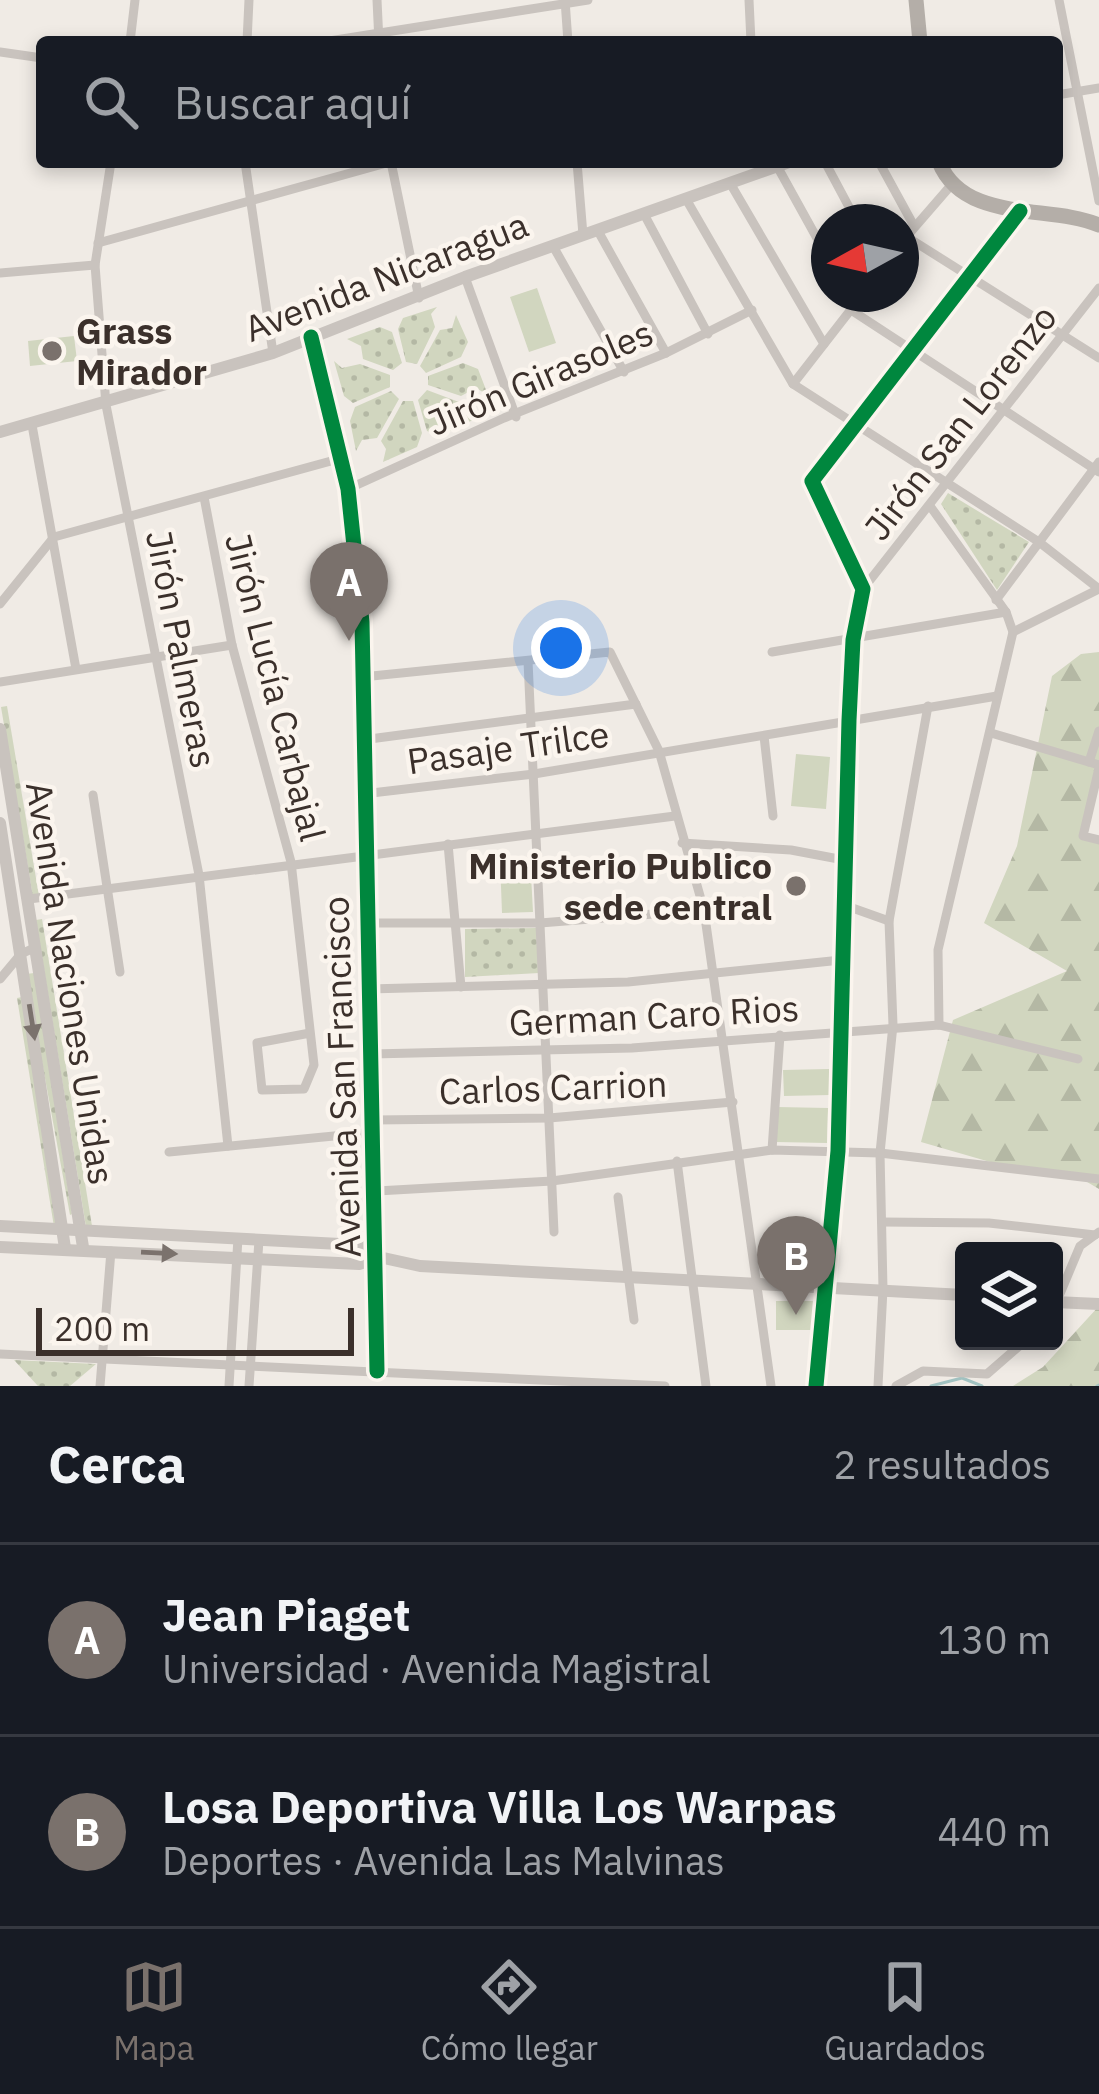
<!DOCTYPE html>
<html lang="es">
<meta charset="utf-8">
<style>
body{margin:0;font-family:"IBM Plex Sans",sans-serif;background:#20242c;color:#f1f3f6}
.controls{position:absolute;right:36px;bottom:36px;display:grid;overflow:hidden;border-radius:12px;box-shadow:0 6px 18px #0003}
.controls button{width:108px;height:108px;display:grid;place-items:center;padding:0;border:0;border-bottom:3px solid #363941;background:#171b24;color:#f1f3f6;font:60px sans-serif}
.compass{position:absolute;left:811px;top:204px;width:108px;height:108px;border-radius:50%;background:#171b24;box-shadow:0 6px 18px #0003;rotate:262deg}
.scale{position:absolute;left:36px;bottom:30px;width:318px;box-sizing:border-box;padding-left:12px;border:6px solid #3b302b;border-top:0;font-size:33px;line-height:42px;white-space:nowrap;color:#3b302b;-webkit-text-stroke:9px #fbf5ee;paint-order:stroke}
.you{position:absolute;left:561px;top:648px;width:42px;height:42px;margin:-30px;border:9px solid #fff;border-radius:50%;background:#1a73e8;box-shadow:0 0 0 18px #1a73e833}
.badge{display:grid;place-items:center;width:78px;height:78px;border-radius:50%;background:#7a716c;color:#fff;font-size:39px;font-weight:700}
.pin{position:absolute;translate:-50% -99px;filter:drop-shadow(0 3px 6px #0008)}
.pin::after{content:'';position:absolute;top:63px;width:42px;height:36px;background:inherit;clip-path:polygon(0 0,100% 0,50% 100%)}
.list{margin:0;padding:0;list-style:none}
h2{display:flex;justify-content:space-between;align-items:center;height:156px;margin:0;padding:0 48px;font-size:51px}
h2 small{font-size:39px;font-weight:400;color:#9ea1a6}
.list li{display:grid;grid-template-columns:78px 1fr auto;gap:36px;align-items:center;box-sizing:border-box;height:192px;padding:0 48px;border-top:3px solid #363941}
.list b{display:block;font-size:45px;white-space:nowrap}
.list p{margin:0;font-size:39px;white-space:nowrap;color:#9ea1a6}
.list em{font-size:39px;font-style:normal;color:#9ea1a6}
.icon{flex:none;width:66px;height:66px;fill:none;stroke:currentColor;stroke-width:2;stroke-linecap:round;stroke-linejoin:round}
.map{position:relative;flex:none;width:1099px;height:1386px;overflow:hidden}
.search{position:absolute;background:#171b24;box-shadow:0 6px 18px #0003;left:36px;right:36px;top:36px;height:132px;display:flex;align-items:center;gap:30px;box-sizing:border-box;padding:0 42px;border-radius:12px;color:#9ea1a6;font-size:45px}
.sheet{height:540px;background:#171b24}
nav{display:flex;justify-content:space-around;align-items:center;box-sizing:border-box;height:168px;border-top:3px solid #363941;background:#171b24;font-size:33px;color:#9ea1a6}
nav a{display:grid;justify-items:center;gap:6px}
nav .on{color:#7a716c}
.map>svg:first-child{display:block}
</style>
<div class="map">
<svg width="1099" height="1386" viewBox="0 0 1099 1386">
<defs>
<pattern id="grass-dots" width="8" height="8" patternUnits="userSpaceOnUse" patternTransform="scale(3)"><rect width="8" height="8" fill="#d1d6bf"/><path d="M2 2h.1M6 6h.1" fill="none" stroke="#b4b8a4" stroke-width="1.8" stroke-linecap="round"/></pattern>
<pattern id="forest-firs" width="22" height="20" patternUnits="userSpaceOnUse" patternTransform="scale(3)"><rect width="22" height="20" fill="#d1d6bf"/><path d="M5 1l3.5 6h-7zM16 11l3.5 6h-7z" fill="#b4b8a4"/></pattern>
</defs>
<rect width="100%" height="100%" fill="#f0ebe5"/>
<g fill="url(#grass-dots)">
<polygon points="437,307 431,314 435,327 417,364 406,362 398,329 403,318"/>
<polygon points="456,315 468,342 461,357 426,373 420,366 440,330 452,328"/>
<polygon points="380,327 392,332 402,363 393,370 363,359 361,346 347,339"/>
<polygon points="334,361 342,368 360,364 390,375 390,387 353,403 344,396"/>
<polygon points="463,363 478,369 488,395 476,388 461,396 428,385 428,376"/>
<polygon points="427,390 459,402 463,413 475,419 440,436 427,431 418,400"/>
<polygon points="391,391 399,399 377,438 362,440 356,451 350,421 355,407"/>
<polygon points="403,401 413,401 422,433 417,447 383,462 386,449 381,441"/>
<polygon points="948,493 1029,542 997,590 941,504"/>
<polygon points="7,706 39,896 33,897 1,707"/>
<polygon points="42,919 93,1232 87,1233 36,920"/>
<polygon points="536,928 539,973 465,977 465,929"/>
<polygon points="34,973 72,1214 70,1215 26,974"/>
<polygon points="22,997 60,1231 55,1233 17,998"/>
<polygon points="14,1360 96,1364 70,1386 38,1386"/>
</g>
<g fill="url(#forest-firs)">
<polygon points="1099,652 1099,763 1081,837 1099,843 1099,1189 1082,1179 1004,1166 921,1142 953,1020 1067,971 984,923 1017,846 1052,676 1081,654"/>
<polygon points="1099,1306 1099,1386 1013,1386 1043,1367"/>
</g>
<g fill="#d1d6bf">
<polygon points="537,288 556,343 529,352 510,297"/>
<polygon points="74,336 77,361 30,366 28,341"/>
<polygon points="796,754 830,757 826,809 791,806"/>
<polygon points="530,857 533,912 502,913 500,860"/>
<polygon points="829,1069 830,1095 784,1096 783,1070"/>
<polygon points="777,1107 828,1108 827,1143 776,1142"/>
<polygon points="776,1301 816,1301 817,1330 776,1330"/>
</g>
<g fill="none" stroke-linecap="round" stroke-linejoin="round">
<g stroke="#a1c2c1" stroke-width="3">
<polyline points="931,1386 962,1378 982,1386"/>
<polyline points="1097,1386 1099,1385"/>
</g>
<g stroke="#c9c3be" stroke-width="9">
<polyline points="377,0 379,42"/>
<polyline points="565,0 568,42"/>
<polyline points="749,0 751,42"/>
<polyline points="1059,0 1099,201"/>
<polyline points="130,42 135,0"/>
<polyline points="247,42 249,0"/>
<polyline points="323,42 588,0"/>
<polyline points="0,52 42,58"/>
<polyline points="1057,95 1099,88"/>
<polyline points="111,162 95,265 106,405 199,875 228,1146"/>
<polyline points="245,162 273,353"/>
<polyline points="391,162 419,298"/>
<polyline points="577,162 583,235"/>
<polyline points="825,162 857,222"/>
<polyline points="879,162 914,226"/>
<polyline points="777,166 829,260"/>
<polyline points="730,183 824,344"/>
<polyline points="686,199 793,384 1039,542 1099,589 1013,632"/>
<polyline points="644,214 708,334"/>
<polyline points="598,231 666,353"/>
<polyline points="907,237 1099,358"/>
<polyline points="98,243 390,162"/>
<polyline points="901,243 953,183"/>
<polyline points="553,246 624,372"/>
<polyline points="0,273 95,265"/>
<polyline points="465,277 516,417"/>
<polyline points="851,310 1099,472"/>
<polyline points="311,337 348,489 362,622 377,1371"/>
<polyline points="793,384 863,294"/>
<polyline points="32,425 76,669"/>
<polyline points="348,489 504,418 666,353 752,310"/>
<polyline points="204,497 232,645 291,862 314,1065 304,1089 262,1090 257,1043 310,1033"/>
<polyline points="930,506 1006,612 1013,632 938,950 939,1025"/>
<polyline points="863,589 1099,288"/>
<polyline points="996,600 1099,462"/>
<polyline points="0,604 54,537 342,458"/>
<polyline points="772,652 1006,612"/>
<polyline points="528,661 554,1232"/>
<polyline points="362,677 610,652 659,751 704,910 771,1386"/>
<polyline points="0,682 232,645"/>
<polyline points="991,733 1099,765"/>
<polyline points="764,736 773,816"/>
<polyline points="362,740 636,704"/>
<polyline points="1089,762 1099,731"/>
<polyline points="1099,768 1083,836 1099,840"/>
<polyline points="363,794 534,774 997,696"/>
<polyline points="93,795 120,972"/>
<polyline points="682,843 791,850 844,860"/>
<polyline points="448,844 461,987"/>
<polyline points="29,899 675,816"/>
<polyline points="844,905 889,921"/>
<polyline points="366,923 540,923 704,910"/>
<polyline points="0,979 21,954 36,947"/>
<polyline points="369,989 628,982 841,960"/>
<polyline points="372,1054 632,1048 939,1025 1078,1059"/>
<polyline points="374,1120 549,1118 733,1102"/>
<polyline points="772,1150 780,1035"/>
<polyline points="169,1152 375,1132"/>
<polyline points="677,1161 706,1386"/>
<polyline points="377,1191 552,1181 772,1150 880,1153 1099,1179"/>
<polyline points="618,1197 634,1320"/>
<polyline points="882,1222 989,1223 1095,1235"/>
<polyline points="1054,1308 1080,1246 1099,1232"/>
<polyline points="0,1354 665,1386"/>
<polyline points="100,1386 111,1251"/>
<polyline points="229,1386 238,1238"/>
<polyline points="249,1386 259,1240"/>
<polyline points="816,1386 838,1151 849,720 853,640 863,589 812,481 1020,211"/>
<polyline points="878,1386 883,1289 880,1153 893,1025 889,921 928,706"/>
<polyline points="896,1386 923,1371 987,1374 1025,1341"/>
</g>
<g stroke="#c9c3be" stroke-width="12">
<polyline points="0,432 273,353 465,277 789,162"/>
<polyline points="0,729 83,1247"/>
<polyline points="0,823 65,1248"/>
<polyline points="0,1226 359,1245 379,1257 420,1266 964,1295"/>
<polyline points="0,1247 359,1264 379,1257"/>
<polyline points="1054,1302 1099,1304"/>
</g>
<g stroke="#b4aea8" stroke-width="15">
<polyline points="916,0 920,42"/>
<path d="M939 162C964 224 1050 204 1099 225"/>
</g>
<g stroke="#fbf5ee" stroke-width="22">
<g id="cycleway">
<polyline points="311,337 348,489 362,622 377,1371"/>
<polyline points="816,1386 838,1151 849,720 853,640 863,589 812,481 1020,211"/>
</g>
</g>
<use href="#cycleway" stroke="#00873e" stroke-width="15"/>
</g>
<defs><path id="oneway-solid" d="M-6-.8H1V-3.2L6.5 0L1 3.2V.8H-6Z" transform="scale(3)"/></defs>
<g fill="#7b726d">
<use href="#oneway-solid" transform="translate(32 1022) rotate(81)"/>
<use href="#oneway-solid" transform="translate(159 1253) rotate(3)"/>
</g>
<g fill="#7a716c" stroke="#fbf5ee" stroke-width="4.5">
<circle cx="52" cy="351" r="12"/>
<circle cx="796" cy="886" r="12"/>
</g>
<g text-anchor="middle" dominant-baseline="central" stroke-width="9" stroke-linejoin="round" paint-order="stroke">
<g font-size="36" fill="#3b302b" stroke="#fbf5ee">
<text transform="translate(386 276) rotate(-21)">Avenida Nicaragua</text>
<text transform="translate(540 377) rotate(-23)">Jirón Girasoles</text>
<text transform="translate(960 422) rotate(-52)">Jirón San Lorenzo</text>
<text transform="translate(182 649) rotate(79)">Jirón Palmeras</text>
<text transform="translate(276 687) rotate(76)">Jirón Lucía Carbajal</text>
<text transform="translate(508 747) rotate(-8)">Pasaje Trilce</text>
<text transform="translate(71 983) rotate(81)">Avenida Naciones Unidas</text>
<text transform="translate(654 1015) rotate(-3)">German Caro Rios</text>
<text transform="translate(341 1077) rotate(-92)">Avenida San Francisco</text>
<text transform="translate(553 1087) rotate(-2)">Carlos Carrion</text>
</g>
<g font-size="36" font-weight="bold" fill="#3b302b" stroke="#fbf5ee" text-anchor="start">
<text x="76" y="330">Grass<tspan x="76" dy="41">Mirador</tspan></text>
<text x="772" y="865" text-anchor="end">Ministerio Publico<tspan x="772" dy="41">sede central</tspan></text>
</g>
</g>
</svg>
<div class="controls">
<button><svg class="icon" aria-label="layers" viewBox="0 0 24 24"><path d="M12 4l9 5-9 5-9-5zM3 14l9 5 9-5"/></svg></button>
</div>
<svg class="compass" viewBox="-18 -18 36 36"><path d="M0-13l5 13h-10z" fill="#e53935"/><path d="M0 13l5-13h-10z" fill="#9ea1a6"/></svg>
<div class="scale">200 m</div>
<div class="you"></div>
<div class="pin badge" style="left:349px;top:641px">A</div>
<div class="pin badge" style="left:796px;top:1315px">B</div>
<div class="search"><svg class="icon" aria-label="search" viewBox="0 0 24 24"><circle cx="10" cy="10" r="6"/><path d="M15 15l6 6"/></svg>Buscar aquí</div>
</div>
<section class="sheet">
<h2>Cerca<small>2 resultados</small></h2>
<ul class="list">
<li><span class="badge">A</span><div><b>Jean Piaget</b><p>Universidad · Avenida Magistral</p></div><em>130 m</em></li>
<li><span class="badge">B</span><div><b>Losa Deportiva Villa Los Warpas</b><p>Deportes · Avenida Las Malvinas</p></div><em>440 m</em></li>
</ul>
</section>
<nav>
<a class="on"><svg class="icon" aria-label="map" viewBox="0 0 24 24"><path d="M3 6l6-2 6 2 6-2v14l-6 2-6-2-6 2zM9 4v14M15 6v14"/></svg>Mapa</a>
<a><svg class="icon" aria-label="directions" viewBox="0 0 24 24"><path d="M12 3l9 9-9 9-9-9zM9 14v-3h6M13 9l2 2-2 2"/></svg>Cómo llegar</a>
<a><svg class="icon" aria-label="saved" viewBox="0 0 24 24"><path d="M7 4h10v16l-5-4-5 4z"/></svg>Guardados</a>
</nav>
